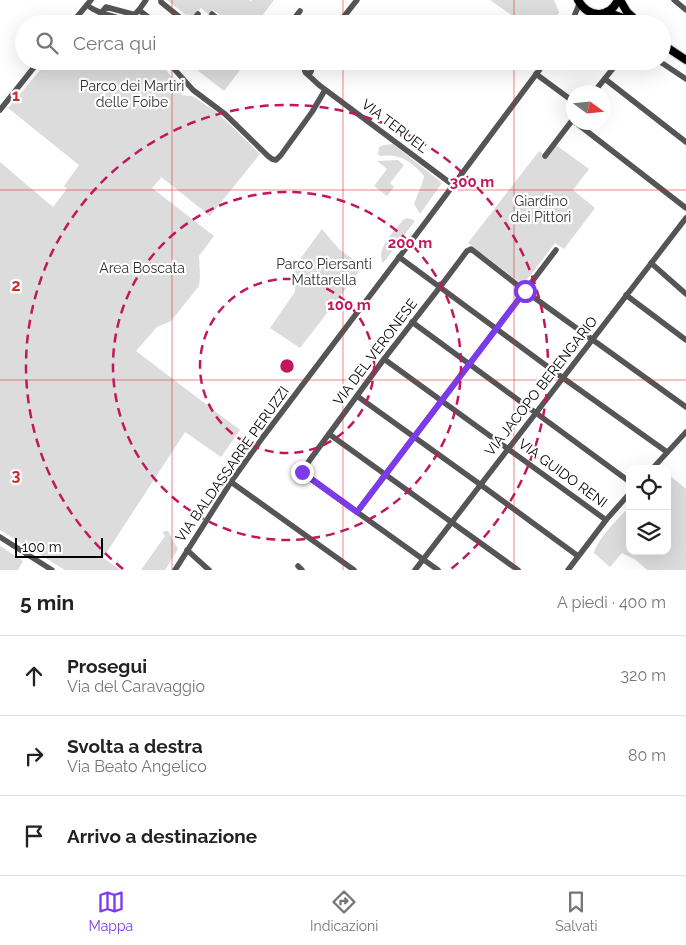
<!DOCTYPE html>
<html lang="it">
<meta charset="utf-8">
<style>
body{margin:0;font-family:Raleway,sans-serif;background:#f6f6f6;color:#222}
.controls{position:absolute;right:15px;bottom:15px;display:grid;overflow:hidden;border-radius:10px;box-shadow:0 5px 20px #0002}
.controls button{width:45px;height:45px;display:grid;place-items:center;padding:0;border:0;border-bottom:1px solid #e0e0e0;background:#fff;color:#222;font:25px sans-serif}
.compass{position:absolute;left:566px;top:85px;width:45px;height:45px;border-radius:50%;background:#fff;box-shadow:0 5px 20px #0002;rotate:105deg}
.scale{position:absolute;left:15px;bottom:12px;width:88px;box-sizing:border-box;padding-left:5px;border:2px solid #000;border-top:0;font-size:14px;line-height:18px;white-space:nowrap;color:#000;-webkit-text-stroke:4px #fff;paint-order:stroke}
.stop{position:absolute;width:15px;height:15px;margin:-11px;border:4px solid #7c3aed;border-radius:50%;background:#fff}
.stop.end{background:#7c3aed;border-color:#fff;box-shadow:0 1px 5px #0008}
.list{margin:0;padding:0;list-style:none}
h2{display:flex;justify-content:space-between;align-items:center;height:65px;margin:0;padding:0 20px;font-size:21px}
h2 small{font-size:16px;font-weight:400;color:#767676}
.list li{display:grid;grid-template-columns:32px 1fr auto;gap:15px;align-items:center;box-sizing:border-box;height:80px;padding:0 20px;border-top:1px solid #e0e0e0}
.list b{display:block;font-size:19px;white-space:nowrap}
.list p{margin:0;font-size:16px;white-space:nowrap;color:#767676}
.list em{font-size:16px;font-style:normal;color:#767676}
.icon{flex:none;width:28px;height:28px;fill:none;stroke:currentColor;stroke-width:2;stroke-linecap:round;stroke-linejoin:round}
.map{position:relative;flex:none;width:686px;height:570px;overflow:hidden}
.search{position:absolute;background:#fff;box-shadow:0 5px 20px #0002;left:15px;right:15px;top:15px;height:55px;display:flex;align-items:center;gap:12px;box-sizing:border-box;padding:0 18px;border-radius:28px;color:#767676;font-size:19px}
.sheet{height:305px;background:#fff}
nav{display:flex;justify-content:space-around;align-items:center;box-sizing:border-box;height:70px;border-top:1px solid #e0e0e0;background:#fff;font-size:14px;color:#767676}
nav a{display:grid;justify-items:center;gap:2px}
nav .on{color:#7c3aed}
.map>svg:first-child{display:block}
</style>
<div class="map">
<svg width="686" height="570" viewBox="0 0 686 570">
<rect width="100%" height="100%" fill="#fff"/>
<g fill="#dcdcdc">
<polygon points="167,0 249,0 251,1 252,0 274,0 256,24 216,24 222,16 213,10 209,15 201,8 191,19"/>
<polygon points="490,0 554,0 559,12 555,24 524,24"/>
<polygon points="48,61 158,61 184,91 181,95 192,96 218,113 260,154 210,216 160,176 161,178 152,188 214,236 199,256 200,277 199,286 171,321 157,327 136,351 240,430 221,457 185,432 103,558 121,570 65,570 0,530 0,162 53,207 67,189 64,186 79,165 8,108"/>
<polygon points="202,61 247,61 224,91 196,69"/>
<path d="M393 144 442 183 420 214 414 204 423 181 424 176C412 161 399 153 380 156L378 154 379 147 384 145Z"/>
<polygon points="556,145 589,169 573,190 595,208 564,249 555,243 523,285 468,243 539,151 547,157"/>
<polygon points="398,160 404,165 390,183 394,187 387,196 374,186 387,169 377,161"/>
<path d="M407 218 411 219 415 221 383 263C375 250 394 231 403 220Z"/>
<polygon points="322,229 339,249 361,265 361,269 300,348 270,328 295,292 295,266"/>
<path d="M667 473 686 489V570H647L636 560 622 553 610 567 594 553C597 539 620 517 630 506V551H667Z"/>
<polygon points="165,531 168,531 178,549 165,570 141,570 165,536 162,532"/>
<polygon points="0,546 23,561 18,570 0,570"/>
</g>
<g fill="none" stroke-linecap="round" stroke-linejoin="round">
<g stroke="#dbdbdb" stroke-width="10">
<g id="major">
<path d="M578 0C588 18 609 19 618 0"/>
<polyline points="620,0 627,12 640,24"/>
<polyline points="607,12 623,18 631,24"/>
<polyline points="662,44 686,60"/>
</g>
</g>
<g stroke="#555" stroke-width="5.5">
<polyline points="146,0 139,10 157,24"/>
<polyline points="161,0 161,2 188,24"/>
<polyline points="674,0 686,10"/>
<path d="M87 5C100 16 118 15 133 24"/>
<polyline points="101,13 106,7 132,14 135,14 139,10"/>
<polyline points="212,14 218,19 214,24"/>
<polyline points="71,24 91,0"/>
<polyline points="190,24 198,14"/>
<polyline points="290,24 300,11"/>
<polyline points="338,24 357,0"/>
<polyline points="571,24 580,2"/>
<polyline points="580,24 593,13"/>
<polyline points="167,61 193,90 225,114 268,156 272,159 276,160 281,155 312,112 325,90"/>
<polyline points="659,61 686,79"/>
<circle cx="308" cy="70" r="3.5"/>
<polyline points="306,73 319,85 453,185"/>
<polyline points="536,74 574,102"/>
<polyline points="605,79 686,142"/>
<polyline points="594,92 619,61"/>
<polyline points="0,110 39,61"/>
<polyline points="575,122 686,208"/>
<polyline points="545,156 574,118"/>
<polyline points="399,257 563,378 667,452"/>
<polyline points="651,263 686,294"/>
<polyline points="626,295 686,340"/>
<polyline points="412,322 630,482"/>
<polyline points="384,359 606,520"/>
<polyline points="357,396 481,485 578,556"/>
<polyline points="329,434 518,570"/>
<polyline points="652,469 686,432"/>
<polyline points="231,482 354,570"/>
<polyline points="357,512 556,250"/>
<polyline points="0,537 52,570"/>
<polyline points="187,550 209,570"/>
<polyline points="298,566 302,570"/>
<polyline points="175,570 231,482 263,437 425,223 546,61"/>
<polyline points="415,570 686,218"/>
<polyline points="438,570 301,472 384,359 440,287 467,251 471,249 475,252 525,291 686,407"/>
<polyline points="568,570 606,520 630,493"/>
</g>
<use href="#major" stroke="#000" stroke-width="8"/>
</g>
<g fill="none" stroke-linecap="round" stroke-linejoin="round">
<polyline stroke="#7c3aed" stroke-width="6" points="302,472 357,512 525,291"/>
</g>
<path fill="none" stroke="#d62828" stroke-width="1" stroke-opacity="0.55" d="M172 0V24M343 0V24M514 0V24M172 61V570M343 61V570M514 61V570M0 190H686M0 380H686"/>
<g fill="none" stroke="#c2185b" stroke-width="2.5" stroke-dasharray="9 6">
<circle cx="287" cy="366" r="87"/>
<circle cx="287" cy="366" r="174"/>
<path d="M123 569A261 261 0 1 1 451 569"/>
</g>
<g text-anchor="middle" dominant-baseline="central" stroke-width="4.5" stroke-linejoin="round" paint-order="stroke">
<g font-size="14" fill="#333" stroke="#fff">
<text x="132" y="86">Parco dei Martiri<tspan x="132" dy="16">delle Foibe</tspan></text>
<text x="541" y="201">Giardino<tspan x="541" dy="16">dei Pittori</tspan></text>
<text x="324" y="264">Parco Piersanti<tspan x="324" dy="16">Mattarella</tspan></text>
<text x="142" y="268">Area Boscata</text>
</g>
<g font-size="14" fill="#000" stroke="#fff">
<text transform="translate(395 126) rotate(37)">VIA TERUEL</text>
<text transform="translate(375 352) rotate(-53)">VIA DEL VERONESE</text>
<text transform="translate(541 386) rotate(-52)">VIA JACOPO BERENGARIO</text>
<text transform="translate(232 464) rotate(-55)">VIA BALDASSARRE PERUZZI</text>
<text transform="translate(563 473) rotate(36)">VIA GUIDO RENI</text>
</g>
</g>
<g font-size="16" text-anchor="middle" font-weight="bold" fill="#d62828" stroke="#fff" stroke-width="4.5" stroke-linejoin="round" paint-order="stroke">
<text x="16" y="101">1</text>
<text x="16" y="291">2</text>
<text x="16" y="481">3</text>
</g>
<circle cx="287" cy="366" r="8" fill="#c2185b" stroke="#fff" stroke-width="2.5"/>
<g font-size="15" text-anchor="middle" font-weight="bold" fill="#c2185b" stroke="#fff" stroke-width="4.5" stroke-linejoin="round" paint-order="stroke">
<text x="472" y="187">300 m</text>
<text x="410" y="248">200 m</text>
<text x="349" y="310">100 m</text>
</g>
</svg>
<div class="controls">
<button><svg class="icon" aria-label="locate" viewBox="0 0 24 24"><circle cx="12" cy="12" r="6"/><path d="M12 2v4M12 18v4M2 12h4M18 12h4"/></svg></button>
<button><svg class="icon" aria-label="layers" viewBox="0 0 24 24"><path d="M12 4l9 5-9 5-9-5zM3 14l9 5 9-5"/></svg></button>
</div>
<svg class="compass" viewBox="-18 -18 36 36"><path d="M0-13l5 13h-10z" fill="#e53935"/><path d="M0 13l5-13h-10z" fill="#767676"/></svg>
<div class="scale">100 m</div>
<div class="stop" style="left:525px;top:291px"></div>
<div class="stop end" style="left:302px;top:472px"></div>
<div class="search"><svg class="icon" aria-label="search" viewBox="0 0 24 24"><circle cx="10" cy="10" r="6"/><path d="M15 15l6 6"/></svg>Cerca qui</div>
</div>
<section class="sheet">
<h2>5 min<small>A piedi · 400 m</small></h2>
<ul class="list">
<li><svg class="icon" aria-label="ahead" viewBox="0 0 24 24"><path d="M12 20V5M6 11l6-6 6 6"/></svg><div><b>Prosegui</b><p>Via del Caravaggio</p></div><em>320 m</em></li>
<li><svg class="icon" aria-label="right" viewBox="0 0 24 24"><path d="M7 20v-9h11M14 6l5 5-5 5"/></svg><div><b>Svolta a destra</b><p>Via Beato Angelico</p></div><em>80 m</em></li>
<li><svg class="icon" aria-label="arrive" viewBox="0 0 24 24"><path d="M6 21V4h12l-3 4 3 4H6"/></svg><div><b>Arrivo a destinazione</b></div></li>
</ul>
</section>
<nav>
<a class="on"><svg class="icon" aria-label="map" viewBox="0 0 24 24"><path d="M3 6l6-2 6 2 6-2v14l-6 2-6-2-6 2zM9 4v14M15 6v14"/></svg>Mappa</a>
<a><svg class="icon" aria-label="directions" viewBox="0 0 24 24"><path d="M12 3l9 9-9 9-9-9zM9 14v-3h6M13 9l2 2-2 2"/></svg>Indicazioni</a>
<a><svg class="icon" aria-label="saved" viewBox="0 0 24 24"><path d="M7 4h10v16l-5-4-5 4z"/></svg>Salvati</a>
</nav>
